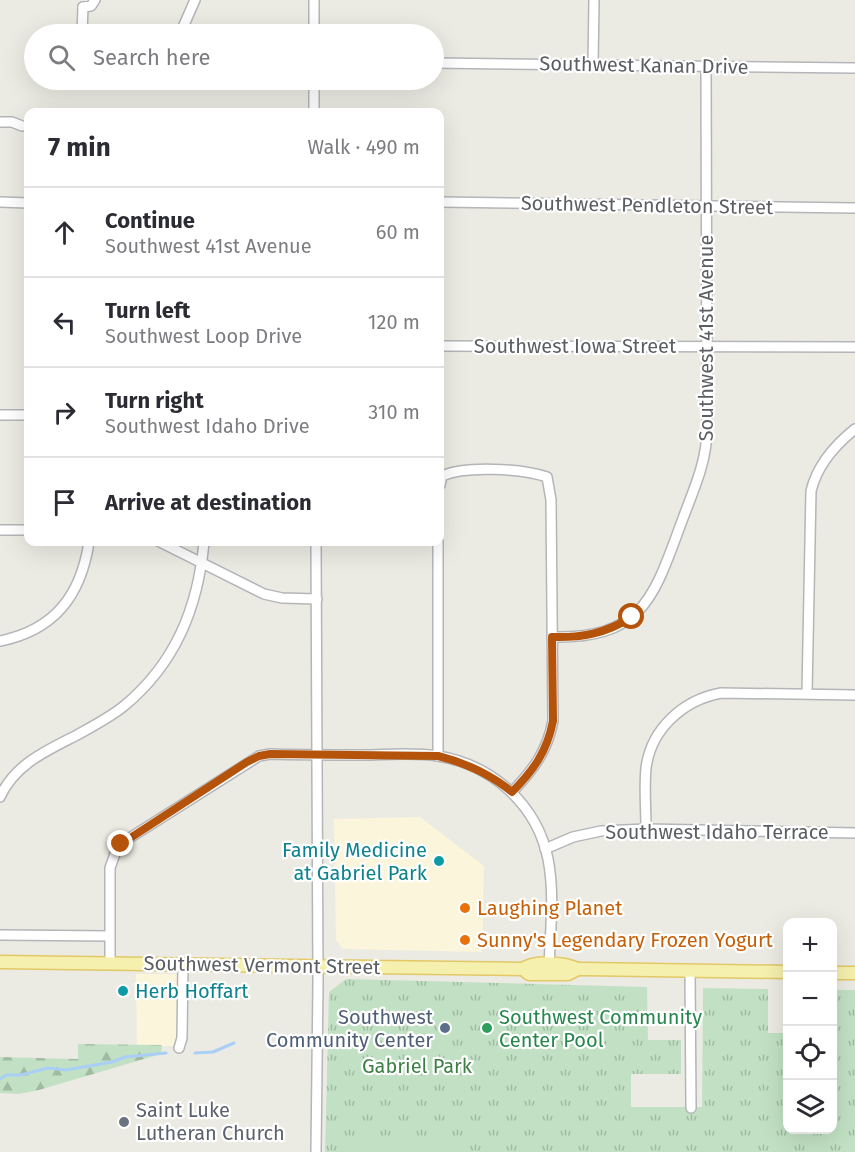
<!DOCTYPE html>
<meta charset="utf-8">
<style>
body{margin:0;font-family:"Fira Sans",sans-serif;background:#f7f7f7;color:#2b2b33}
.controls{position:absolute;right:18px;bottom:18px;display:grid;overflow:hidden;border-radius:12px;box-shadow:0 6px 24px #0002}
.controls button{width:54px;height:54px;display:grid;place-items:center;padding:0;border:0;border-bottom:2px solid #e1e1e2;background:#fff;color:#2b2b33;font:30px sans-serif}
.stop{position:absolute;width:18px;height:18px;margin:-14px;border:4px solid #b45309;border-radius:50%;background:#fff}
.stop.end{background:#b45309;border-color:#fff;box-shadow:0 2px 6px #0008}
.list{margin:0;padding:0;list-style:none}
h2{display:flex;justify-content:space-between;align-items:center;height:78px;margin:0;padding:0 24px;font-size:26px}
h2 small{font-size:20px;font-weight:400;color:#7c7c81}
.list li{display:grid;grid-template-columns:39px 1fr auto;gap:18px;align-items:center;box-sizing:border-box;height:90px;padding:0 24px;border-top:2px solid #e1e1e2}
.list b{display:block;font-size:22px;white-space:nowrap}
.list p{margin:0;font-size:20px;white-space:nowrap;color:#7c7c81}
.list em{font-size:20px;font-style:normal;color:#7c7c81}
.icon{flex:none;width:33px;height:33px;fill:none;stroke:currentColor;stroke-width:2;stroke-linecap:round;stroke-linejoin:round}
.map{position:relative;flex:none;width:855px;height:1152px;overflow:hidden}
.search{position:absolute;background:#fff;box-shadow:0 6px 24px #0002;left:24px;top:24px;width:420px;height:66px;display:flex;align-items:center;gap:15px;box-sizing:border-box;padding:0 21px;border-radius:33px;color:#7c7c81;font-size:22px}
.panel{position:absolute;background:#fff;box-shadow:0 6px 24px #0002;left:24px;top:108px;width:420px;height:438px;border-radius:12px}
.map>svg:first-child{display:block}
</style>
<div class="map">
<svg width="855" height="1152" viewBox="0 0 855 1152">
<defs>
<pattern id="forest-firs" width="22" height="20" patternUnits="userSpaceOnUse" patternTransform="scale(1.5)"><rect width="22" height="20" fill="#c2e1c4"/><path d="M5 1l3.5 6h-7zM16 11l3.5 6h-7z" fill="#a1baa3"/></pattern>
<pattern id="park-tufts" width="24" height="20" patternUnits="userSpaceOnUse" patternTransform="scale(1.5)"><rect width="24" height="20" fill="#c2e1c4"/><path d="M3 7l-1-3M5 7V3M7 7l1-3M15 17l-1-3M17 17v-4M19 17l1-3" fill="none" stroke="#a1baa3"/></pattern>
</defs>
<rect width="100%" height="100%" fill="#ecebe3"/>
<g fill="#faf5db">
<polygon points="420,817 484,866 482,952 343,949 336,940 334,819"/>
<polygon points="136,974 177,974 178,1046 137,1046"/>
</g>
<polygon fill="url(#forest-firs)" points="78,1044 162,1045 161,1054 39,1090 19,1094 0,1093 0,1057 78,1059"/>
<polygon fill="url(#park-tufts)" points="346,979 647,987 648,1040 681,1040 681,1074 631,1074 631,1107 702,1107 703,988 768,989 768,1033 787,1033 788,1130 832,1130 833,990 855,990 855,1152 325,1152 329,992"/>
<polygon fill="#c2e1c4" points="362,1143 451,1144 450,1152 362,1152"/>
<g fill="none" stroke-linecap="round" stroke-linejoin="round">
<g stroke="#aacff6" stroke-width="3">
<polyline points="195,1053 213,1052 234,1043"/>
<polyline points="0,1079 6,1075 21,1075 48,1068 66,1070 112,1062 125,1057 166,1053"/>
</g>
<g stroke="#b4b5b9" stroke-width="12">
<g id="minor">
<polyline points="314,0 314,34"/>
<polyline points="83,7 91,6 95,0"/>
<polyline points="82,34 83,7"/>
<polyline points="180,34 195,0"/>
<polyline points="434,63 855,68"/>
<polyline points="593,64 594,0"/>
<polyline points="314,112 314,80"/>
<polyline points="0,122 12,122 22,126"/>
<polyline points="0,202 28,203"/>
<polyline points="440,202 855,208"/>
<polyline points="440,346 855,347"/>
<polyline points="0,415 28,415"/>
<path d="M440 485 442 476C467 465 522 469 547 477L551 500 553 721C547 752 533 770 512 792"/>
<polyline points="0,530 28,530"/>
<polyline points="160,542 264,594 282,598 317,599"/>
<path d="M552 637C644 639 654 596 682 521 693 491 707 462 707 429L706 66"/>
<path d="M0 641C55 630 81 595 89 542"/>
<path d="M807 693 811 491C817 466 835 445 855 429"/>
<polyline points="438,756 438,542"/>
<path d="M0 797C15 764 46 751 77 735 93 726 109 718 124 706 176 663 198 607 204 542"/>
<path d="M646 829C646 809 644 788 646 768 651 729 683 700 721 693L855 695"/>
<polyline points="545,849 573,837 601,831 646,829 855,833"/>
<polyline points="0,935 109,936"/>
<path d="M110 964V868L117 848 128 839 259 756 270 754C300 755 330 755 361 755 386 755 413 752 438 756 493 765 537 805 548 859 555 894 550 933 549 969"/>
<polyline points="690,971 691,1108"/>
<polyline points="179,1048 182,1038 183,965"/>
<polyline points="316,1152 318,983 316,542"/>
</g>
</g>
<g stroke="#e2c867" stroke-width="15">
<g id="major">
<path d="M0 962 523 969C536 960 564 963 578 969"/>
<polyline points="523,969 529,974 568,974 578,969 585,969 788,972"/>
<polyline points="832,973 855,973"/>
</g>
</g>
<use href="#minor" stroke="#fff" stroke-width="9"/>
<use href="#major" stroke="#f6f0ae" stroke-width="12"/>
</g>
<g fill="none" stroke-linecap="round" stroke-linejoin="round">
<path stroke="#b45309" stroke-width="8" d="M121 844 247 762 259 756 270 754 438 756C466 763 490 774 512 792 533 771 547 752 553 721L552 637C583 638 606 633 632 617"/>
</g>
<g fill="#0f9aa8" stroke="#fff" stroke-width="2">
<circle cx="439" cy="861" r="6"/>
<circle cx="123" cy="991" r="6"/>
</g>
<g fill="#e8710a" stroke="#fff" stroke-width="2">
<circle cx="465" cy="908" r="6"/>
<circle cx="465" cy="940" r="6"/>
</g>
<circle fill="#5c6f8a" stroke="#fff" stroke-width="2" cx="445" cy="1028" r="6"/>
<circle fill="#2e9e5b" stroke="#fff" stroke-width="2" cx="487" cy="1028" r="6"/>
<circle fill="#6b7280" stroke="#fff" stroke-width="2" cx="124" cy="1122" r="6"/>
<g text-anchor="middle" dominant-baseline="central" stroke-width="4.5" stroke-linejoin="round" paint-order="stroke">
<g font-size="20" fill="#5b5e62" stroke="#fff">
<text transform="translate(644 65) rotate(1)">Southwest Kanan Drive</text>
<text transform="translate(647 205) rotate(1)">Southwest Pendleton Street</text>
<text transform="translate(706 338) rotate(-90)">Southwest 41st Avenue</text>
<text x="575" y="346">Southwest Iowa Street</text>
<text x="717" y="832">Southwest Idaho Terrace</text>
<text transform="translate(262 965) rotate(1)">Southwest Vermont Street</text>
</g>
<g font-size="20" fill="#0d838f" stroke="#fff" text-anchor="end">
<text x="427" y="850">Family Medicine<tspan x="427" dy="23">at Gabriel Park</tspan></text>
<text x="135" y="991" text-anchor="start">Herb Hoffart</text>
</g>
<g font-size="20" fill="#c56008" stroke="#fff" text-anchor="start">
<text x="477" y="908">Laughing Planet</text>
<text x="477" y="940">Sunny's Legendary Frozen Yogurt</text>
</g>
<g font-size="20" fill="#4e5e75" stroke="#fff" text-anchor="end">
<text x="433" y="1017">Southwest<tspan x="433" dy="23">Community Center</tspan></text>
</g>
<g font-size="20" fill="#27864d" stroke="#fff" text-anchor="start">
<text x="499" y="1017">Southwest Community<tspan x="499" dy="23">Center Pool</tspan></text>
</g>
<g font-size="20" fill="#3e7f45" stroke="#fff">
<text x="417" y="1066">Gabriel Park</text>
</g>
<g font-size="20" fill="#5b616d" stroke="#fff" text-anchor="start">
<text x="136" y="1110">Saint Luke<tspan x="136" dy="23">Lutheran Church</tspan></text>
</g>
</g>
</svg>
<div class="controls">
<button>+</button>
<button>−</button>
<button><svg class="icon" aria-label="locate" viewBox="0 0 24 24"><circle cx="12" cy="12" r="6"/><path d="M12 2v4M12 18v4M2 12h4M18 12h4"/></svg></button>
<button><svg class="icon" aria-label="layers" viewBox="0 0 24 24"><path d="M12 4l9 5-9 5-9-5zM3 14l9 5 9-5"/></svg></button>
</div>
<div class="stop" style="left:632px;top:617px"></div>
<div class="stop end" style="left:121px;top:844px"></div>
<div class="search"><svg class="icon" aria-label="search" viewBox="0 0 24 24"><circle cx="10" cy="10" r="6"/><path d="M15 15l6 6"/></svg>Search here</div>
<section class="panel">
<h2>7 min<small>Walk · 490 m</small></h2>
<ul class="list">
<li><svg class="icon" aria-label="ahead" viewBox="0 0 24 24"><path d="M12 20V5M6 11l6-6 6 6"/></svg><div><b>Continue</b><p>Southwest 41st Avenue</p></div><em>60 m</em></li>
<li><svg class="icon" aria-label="left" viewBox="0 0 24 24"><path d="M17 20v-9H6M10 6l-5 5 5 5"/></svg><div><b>Turn left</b><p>Southwest Loop Drive</p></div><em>120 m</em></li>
<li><svg class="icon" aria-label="right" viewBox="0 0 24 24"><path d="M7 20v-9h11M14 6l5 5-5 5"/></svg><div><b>Turn right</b><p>Southwest Idaho Drive</p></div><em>310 m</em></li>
<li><svg class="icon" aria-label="arrive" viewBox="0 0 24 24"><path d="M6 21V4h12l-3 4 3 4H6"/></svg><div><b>Arrive at destination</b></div></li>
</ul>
</section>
</div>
